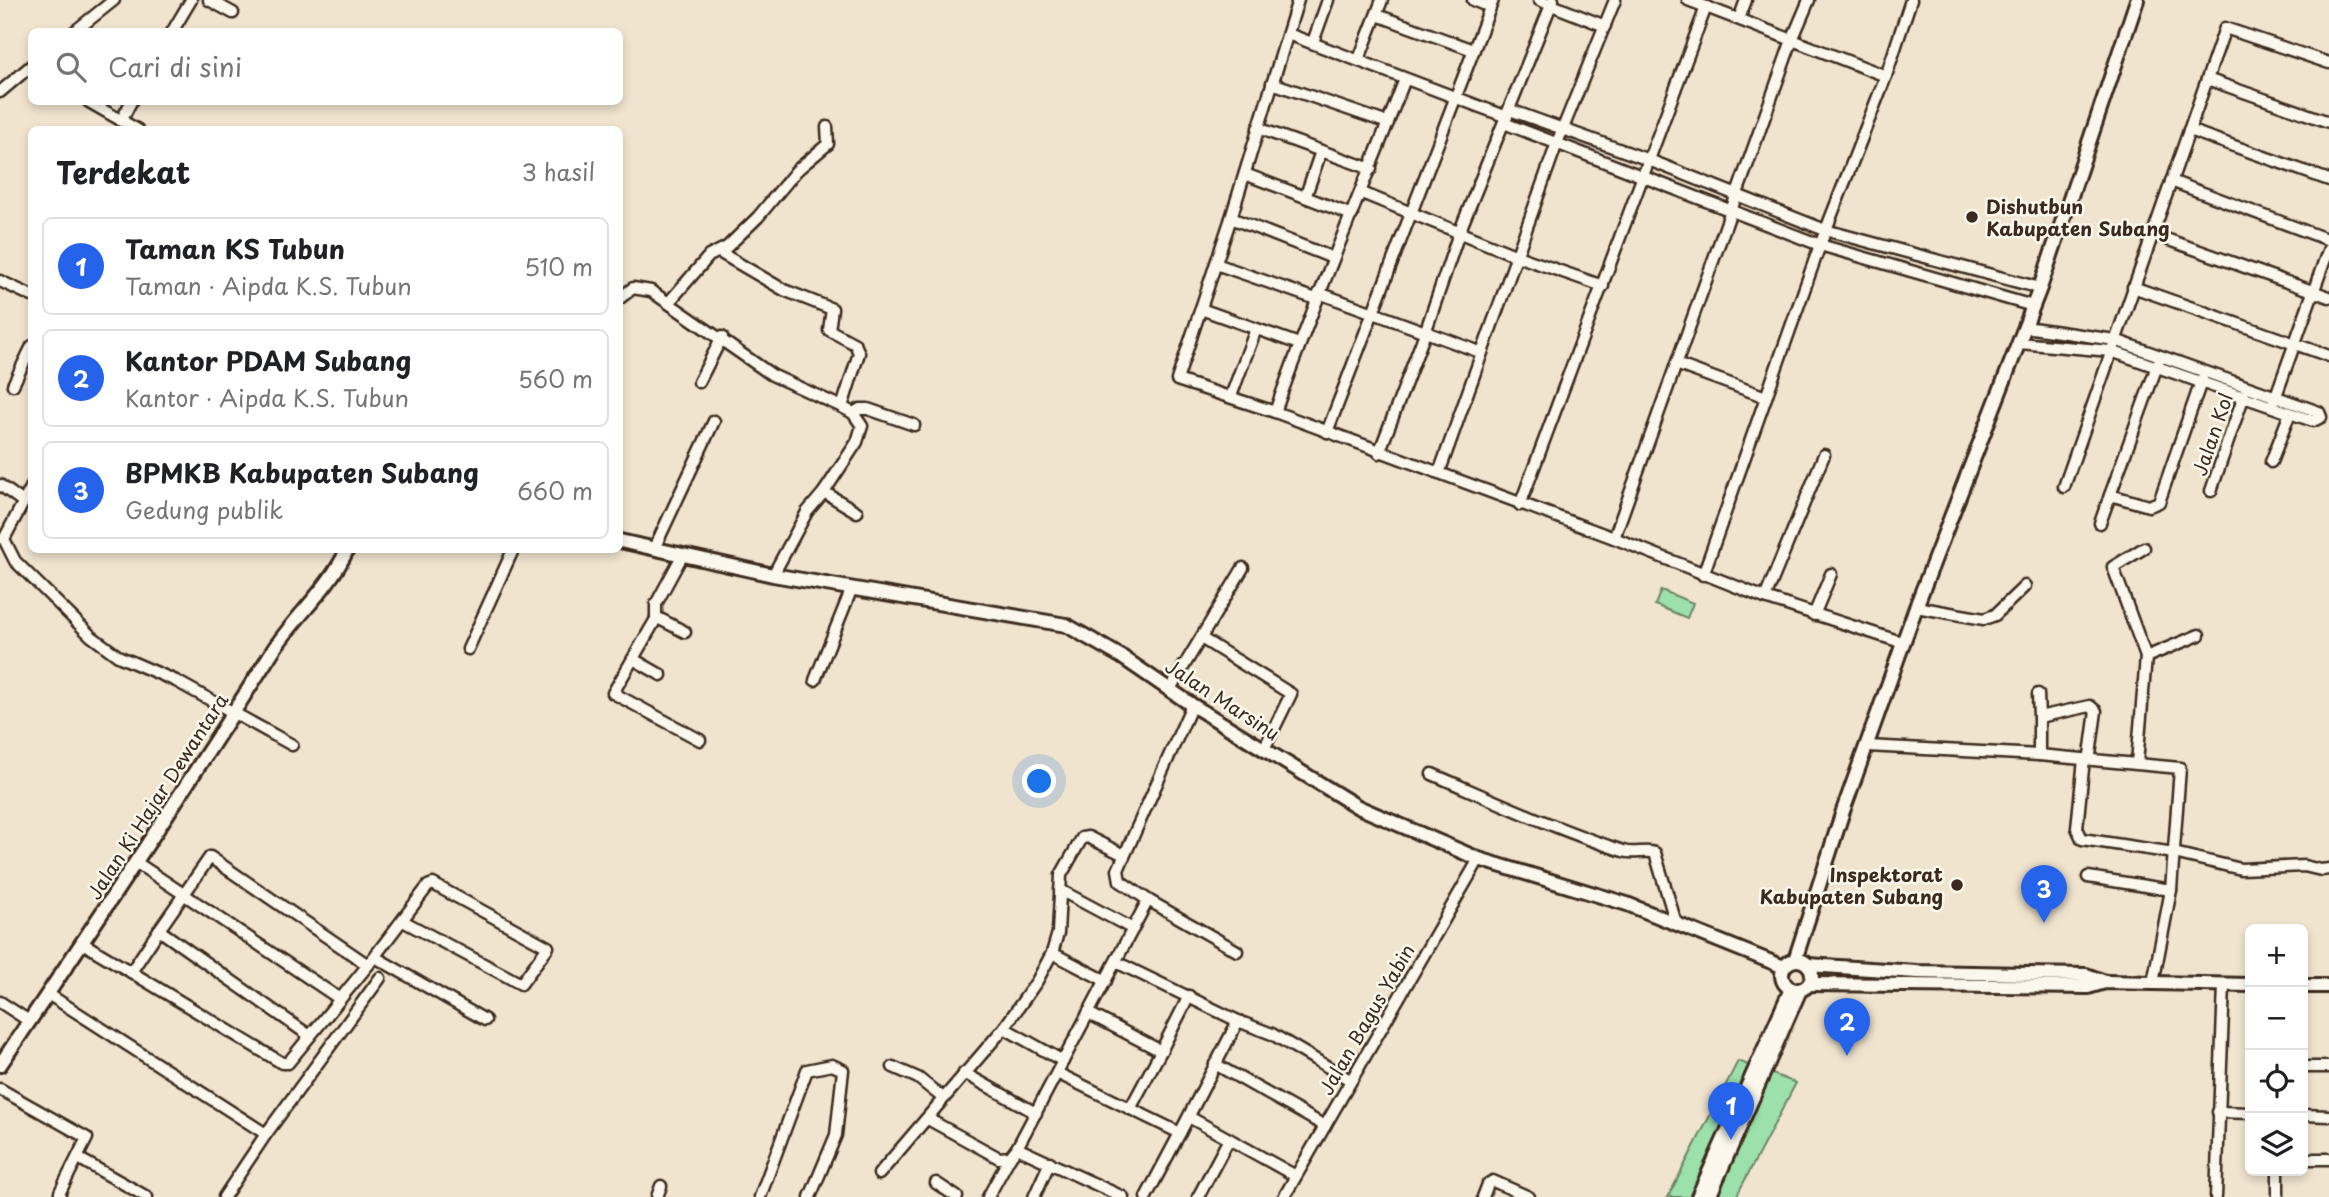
<!DOCTYPE html>
<html lang="id">
<meta charset="utf-8">
<style>
body{margin:0;font-family:"Playpen Sans",sans-serif;background:#f2f2f2;color:#202124}
.controls{position:absolute;right:21px;bottom:21px;display:grid;overflow:hidden;border-radius:10px;box-shadow:0 4px 10px #0003}
.controls button{width:63px;height:63px;display:grid;place-items:center;padding:0;border:0;border-bottom:2px solid #e0e0e0;background:#fff;color:#202124;font:35px sans-serif}
.you{position:absolute;left:1040px;top:782px;width:24px;height:24px;margin:-18px;border:5px solid #fff;border-radius:50%;background:#1a73e8;box-shadow:0 0 0 10px #1a73e833}
.badge{display:grid;place-items:center;width:46px;height:46px;border-radius:50%;background:#2563eb;color:#fff;font-size:23px;font-weight:700}
.pin{position:absolute;translate:-50% -58px;filter:drop-shadow(0 2px 4px #0008)}
.pin::after{content:'';position:absolute;top:37px;width:24px;height:21px;background:inherit;clip-path:polygon(0 0,100% 0,50% 100%)}
.list{margin:0;padding:0;list-style:none}
h2{display:flex;justify-content:space-between;align-items:center;height:91px;margin:0;padding:0 28px;font-size:30px}
h2 small{font-size:23px;font-weight:400;color:#757577}
.list li{display:grid;grid-template-columns:46px 1fr auto;gap:21px;align-items:center;box-sizing:border-box;height:98px;margin:0 14px 14px;padding:0 14px;border:2px solid #e0e0e0;border-radius:10px}
.list b{display:block;font-size:26px;white-space:nowrap}
.list p{margin:0;font-size:23px;white-space:nowrap;color:#757577}
.list em{font-size:23px;font-style:normal;color:#757577}
.icon{flex:none;width:38px;height:38px;fill:none;stroke:currentColor;stroke-width:2;stroke-linecap:round;stroke-linejoin:round}
.map{position:relative;flex:none;width:2329px;height:1197px;overflow:hidden}
.search{position:absolute;background:#fff;box-shadow:0 4px 10px #0003;left:28px;top:28px;width:595px;height:77px;display:flex;align-items:center;gap:18px;box-sizing:border-box;padding:0 24px;border-radius:10px;color:#757577;font-size:26px}
.panel{position:absolute;background:#fff;box-shadow:0 4px 10px #0003;left:28px;top:126px;width:595px;height:427px;border-radius:10px}
.map>svg:first-child{display:block}
</style>
<div class="map">
<svg width="2329" height="1197" viewBox="0 0 2329 1197">
<rect width="100%" height="100%" fill="#f0e4cf"/>
<filter id="ink" filterUnits="userSpaceOnUse"><feTurbulence type="fractalNoise" baseFrequency=".0143" numOctaves="2"/><feDisplacementMap in="SourceGraphic" scale="14" xChannelSelector="R" yChannelSelector="G"/><feConvolveMatrix kernelMatrix="1 2 1 2 8 2 1 2 1" color-interpolation-filters="sRGB"/></filter>
<g filter="url(#ink)">
<g fill="#9ce0ab" stroke="#6c8564" stroke-width="2">
<polygon points="1661,590 1693,603 1687,618 1655,605"/>
<polygon points="1738,1061 1796,1083 1736,1197 1668,1197"/>
</g>
<g fill="none" stroke-linecap="round" stroke-linejoin="round">
<g stroke="#3b2a1e" stroke-width="15">
<g id="minor">
<polyline points="209,0 233,13"/>
<polyline points="1298,0 1231,218 1177,380 1275,412 1614,538 1765,598 1904,643"/>
<polyline points="1473,0 1490,7"/>
<polyline points="1539,0 1605,26"/>
<polyline points="1688,0 1886,76"/>
<polyline points="1377,15 1473,50"/>
<polyline points="1739,19 1746,0"/>
<polyline points="74,32 114,0"/>
<polyline points="172,32 191,0"/>
<polyline points="1288,34 1507,117"/>
<polyline points="1313,42 1328,0"/>
<polyline points="1359,59 1382,0"/>
<polyline points="2207,79 2329,122"/>
<polyline points="1272,83 1388,123"/>
<polyline points="0,92 32,65"/>
<polyline points="89,102 138,130"/>
<polyline points="1510,110 1649,160 1825,230 2040,288"/>
<polyline points="121,121 131,102"/>
<polyline points="1504,123 1820,245 2033,306"/>
<polyline points="1258,128 1371,169"/>
<polyline points="2189,130 2329,180"/>
<polyline points="1245,174 1352,215"/>
<polyline points="2171,181 2329,240"/>
<polyline points="1362,193 1517,256 1603,286"/>
<polyline points="1306,195 1321,151"/>
<polyline points="1231,218 1333,258"/>
<polyline points="2152,234 2329,297"/>
<polyline points="719,252 784,290 832,309 829,330 855,344 859,353 842,407"/>
<polyline points="1216,264 1316,299"/>
<polyline points="0,281 32,296"/>
<polyline points="2133,287 2329,356"/>
<polyline points="1319,293 1480,352"/>
<polyline points="620,298 633,288 651,291 772,375 842,407 853,413 862,426 857,442 824,492"/>
<polyline points="670,301 709,256 727,247 758,217 797,170 828,144 827,127"/>
<polyline points="1201,309 1299,344"/>
<polyline points="2019,343 2111,351 2313,421 2321,417 2319,412 2115,340 2025,327"/>
<polyline points="1676,364 1766,397"/>
<polyline points="699,382 722,337"/>
<polyline points="13,385 32,346"/>
<polyline points="1231,396 1256,329"/>
<polyline points="2273,404 2329,248"/>
<path d="M1275 412C1315 299 1362 190 1405 79"/>
<polyline points="853,413 860,409 868,409 914,425"/>
<polyline points="1327,432 1493,0"/>
<polyline points="1379,453 1425,333 1459,233 1553,0"/>
<polyline points="2271,462 2290,413"/>
<polyline points="1439,473 1557,143 1615,0"/>
<polyline points="0,485 22,501"/>
<polyline points="32,486 4,539 15,561 91,636 118,656 176,681 292,745"/>
<polyline points="2064,487 2225,28 2329,63"/>
<polyline points="2211,491 2244,395"/>
<polyline points="2110,495 2149,506 2159,502 2202,379"/>
<polyline points="1520,505 1706,7"/>
<polyline points="2100,523 2158,363"/>
<polyline points="1614,538 1792,40 1809,0"/>
<polyline points="654,549 714,421"/>
<polyline points="682,556 656,604 656,619 613,693 700,740"/>
<polyline points="773,575 807,512 824,492 857,512"/>
<polyline points="1703,575 1820,245 1886,76 1911,0"/>
<polyline points="1765,598 1824,455"/>
<polyline points="1916,607 1984,619 1995,615 2025,586"/>
<polyline points="1814,615 1831,574"/>
<polyline points="656,617 685,632"/>
<polyline points="1201,638 1291,694 1264,749"/>
<polyline points="468,649 513,550"/>
<polyline points="2146,657 2199,635"/>
<polyline points="633,659 661,675"/>
<polyline points="815,680 852,588"/>
<polyline points="1170,689 1243,568"/>
<polyline points="2038,694 2039,717"/>
<polyline points="1867,746 2039,755 2180,768 2171,890 2153,983"/>
<polyline points="2039,755 2039,717 2090,706 2096,711 2090,755 2087,760"/>
<polyline points="2084,759 2077,828 2082,839 2174,853 2241,869 2304,866 2321,870 2329,869"/>
<polyline points="2137,763 2146,657 2113,567 2144,548"/>
<path d="M1432 774C1495 801 1558 830 1623 851 1634 855 1645 849 1655 853L1676 923"/>
<polygon points="210,857 368,965 310,1036 159,930"/>
<polyline points="137,863 340,999"/>
<polyline points="2088,877 2171,890"/>
<polyline points="1060,890 1133,929"/>
<polyline points="1148,900 1237,951"/>
<polyline points="159,930 131,972 282,1063 288,1063 310,1036"/>
<polyline points="84,944 131,972"/>
<polyline points="1052,953 1106,981"/>
<polyline points="375,957 485,1020"/>
<polyline points="1116,962 1238,1021 1272,1034 1350,1080"/>
<polyline points="368,965 428,886 433,884 548,947 521,984 403,921"/>
<polyline points="48,994 266,1134"/>
<polyline points="0,1002 29,1021"/>
<polyline points="1088,1013 1161,1051 1189,996"/>
<polyline points="1004,1028 1037,981 1052,953 1058,933 1061,875 1082,838 1088,837 1124,855"/>
<polyline points="1215,1064 1325,1126"/>
<polyline points="893,1067 918,1078 943,1098"/>
<polyline points="2303,1067 2329,1067"/>
<polyline points="964,1073 1036,1113"/>
<polyline points="1057,1073 1180,1133 1238,1021"/>
<polyline points="0,1089 87,1138 60,1192 60,1197"/>
<polyline points="1130,1109 1161,1051"/>
<polyline points="2218,1112 2250,1113"/>
<polyline points="2303,1115 2329,1116"/>
<polyline points="1189,1117 1294,1175"/>
<polyline points="928,1119 999,1158 1010,1157 1017,1148 1148,900 1120,881 1118,870 1192,705"/>
<polyline points="1017,1148 1123,1197"/>
<polyline points="78,1158 147,1197"/>
<polyline points="2303,1159 2329,1159"/>
<polyline points="879,1174 1004,1028 1063,1061"/>
<polyline points="936,1183 957,1197"/>
<polyline points="224,1197 266,1134 380,978"/>
<polyline points="657,1197 661,1186"/>
<polyline points="760,1197 807,1070 832,1065 843,1070 836,1135 810,1197"/>
<polyline points="988,1197 1010,1157"/>
<polyline points="1034,1197 1050,1162"/>
<polyline points="1146,1197 1180,1133"/>
<polyline points="1198,1197 1229,1139"/>
<polyline points="1284,1197 1479,859"/>
<polyline points="1483,1197 1488,1184 1493,1181 1529,1197"/>
<polyline points="2216,1197 2224,985"/>
<polyline points="2278,1197 2278,1171"/>
</g>
</g>
<g stroke="#3b2a1e" stroke-width="18">
<g id="tertiary">
<polyline points="620,541 773,575 1066,625 1122,657 1192,705 1358,807 1479,859 1627,904 1784,967"/>
<circle cx="1797" cy="975" r="15"/>
<polyline points="1795,960 1843,811 1916,607 2040,288 2137,0"/>
<polyline points="1808,965 1917,972 2086,975 2105,982"/>
<polyline points="1810,984 2088,987 2105,982 2250,985"/>
<polyline points="2303,986 2329,986"/>
<path d="M0 1065C92 928 184 791 272 652 295 616 329 589 347 550"/>
<polyline points="1698,1197 1791,989"/>
<polyline points="1709,1197 1800,990"/>
</g>
</g>
<use href="#minor" stroke="#fbf7ec" stroke-width="10"/>
<use href="#tertiary" stroke="#fbf7ec" stroke-width="12"/>
</g>
</g>
<g fill="#3b2a1e" stroke="#fbf7ec" stroke-width="2.5">
<circle cx="1972" cy="217" r="7"/>
<circle cx="1957" cy="885" r="7"/>
</g>
<g text-anchor="middle" dominant-baseline="central" stroke-width="5" stroke-linejoin="round" paint-order="stroke">
<g font-size="19" font-weight="bold" fill="#3b2a1e" stroke="#fbf7ec" text-anchor="start">
<text x="1986" y="206">Dishutbun<tspan x="1986" dy="22">Kabupaten Subang</tspan></text>
<text x="1943" y="874" text-anchor="end">Inspektorat<tspan x="1943" dy="22">Kabupaten Subang</tspan></text>
</g>
<g font-size="19" fill="#3b2a1e" stroke="#fbf7ec">
<text transform="translate(2212 434) rotate(-71)">Jalan Kol</text>
<text transform="translate(1223 699) rotate(33)">Jalan Marsinu</text>
<text transform="translate(157 796) rotate(-57)">Jalan Ki Hajar Dewantara</text>
<text transform="translate(1366 1019) rotate(-60)">Jalan Bagus Yabin</text>
</g>
</g>
</svg>
<div class="controls">
<button>+</button>
<button>−</button>
<button><svg class="icon" aria-label="locate" viewBox="0 0 24 24"><circle cx="12" cy="12" r="6"/><path d="M12 2v4M12 18v4M2 12h4M18 12h4"/></svg></button>
<button><svg class="icon" aria-label="layers" viewBox="0 0 24 24"><path d="M12 4l9 5-9 5-9-5zM3 14l9 5 9-5"/></svg></button>
</div>
<div class="you"></div>
<div class="pin badge" style="left:1731px;top:1140px">1</div>
<div class="pin badge" style="left:1847px;top:1056px">2</div>
<div class="pin badge" style="left:2044px;top:923px">3</div>
<div class="search"><svg class="icon" aria-label="search" viewBox="0 0 24 24"><circle cx="10" cy="10" r="6"/><path d="M15 15l6 6"/></svg>Cari di sini</div>
<section class="panel">
<h2>Terdekat<small>3 hasil</small></h2>
<ul class="list">
<li><span class="badge">1</span><div><b>Taman KS Tubun</b><p>Taman · Aipda K.S. Tubun</p></div><em>510 m</em></li>
<li><span class="badge">2</span><div><b>Kantor PDAM Subang</b><p>Kantor · Aipda K.S. Tubun</p></div><em>560 m</em></li>
<li><span class="badge">3</span><div><b>BPMKB Kabupaten Subang</b><p>Gedung publik</p></div><em>660 m</em></li>
</ul>
</section>
</div>
